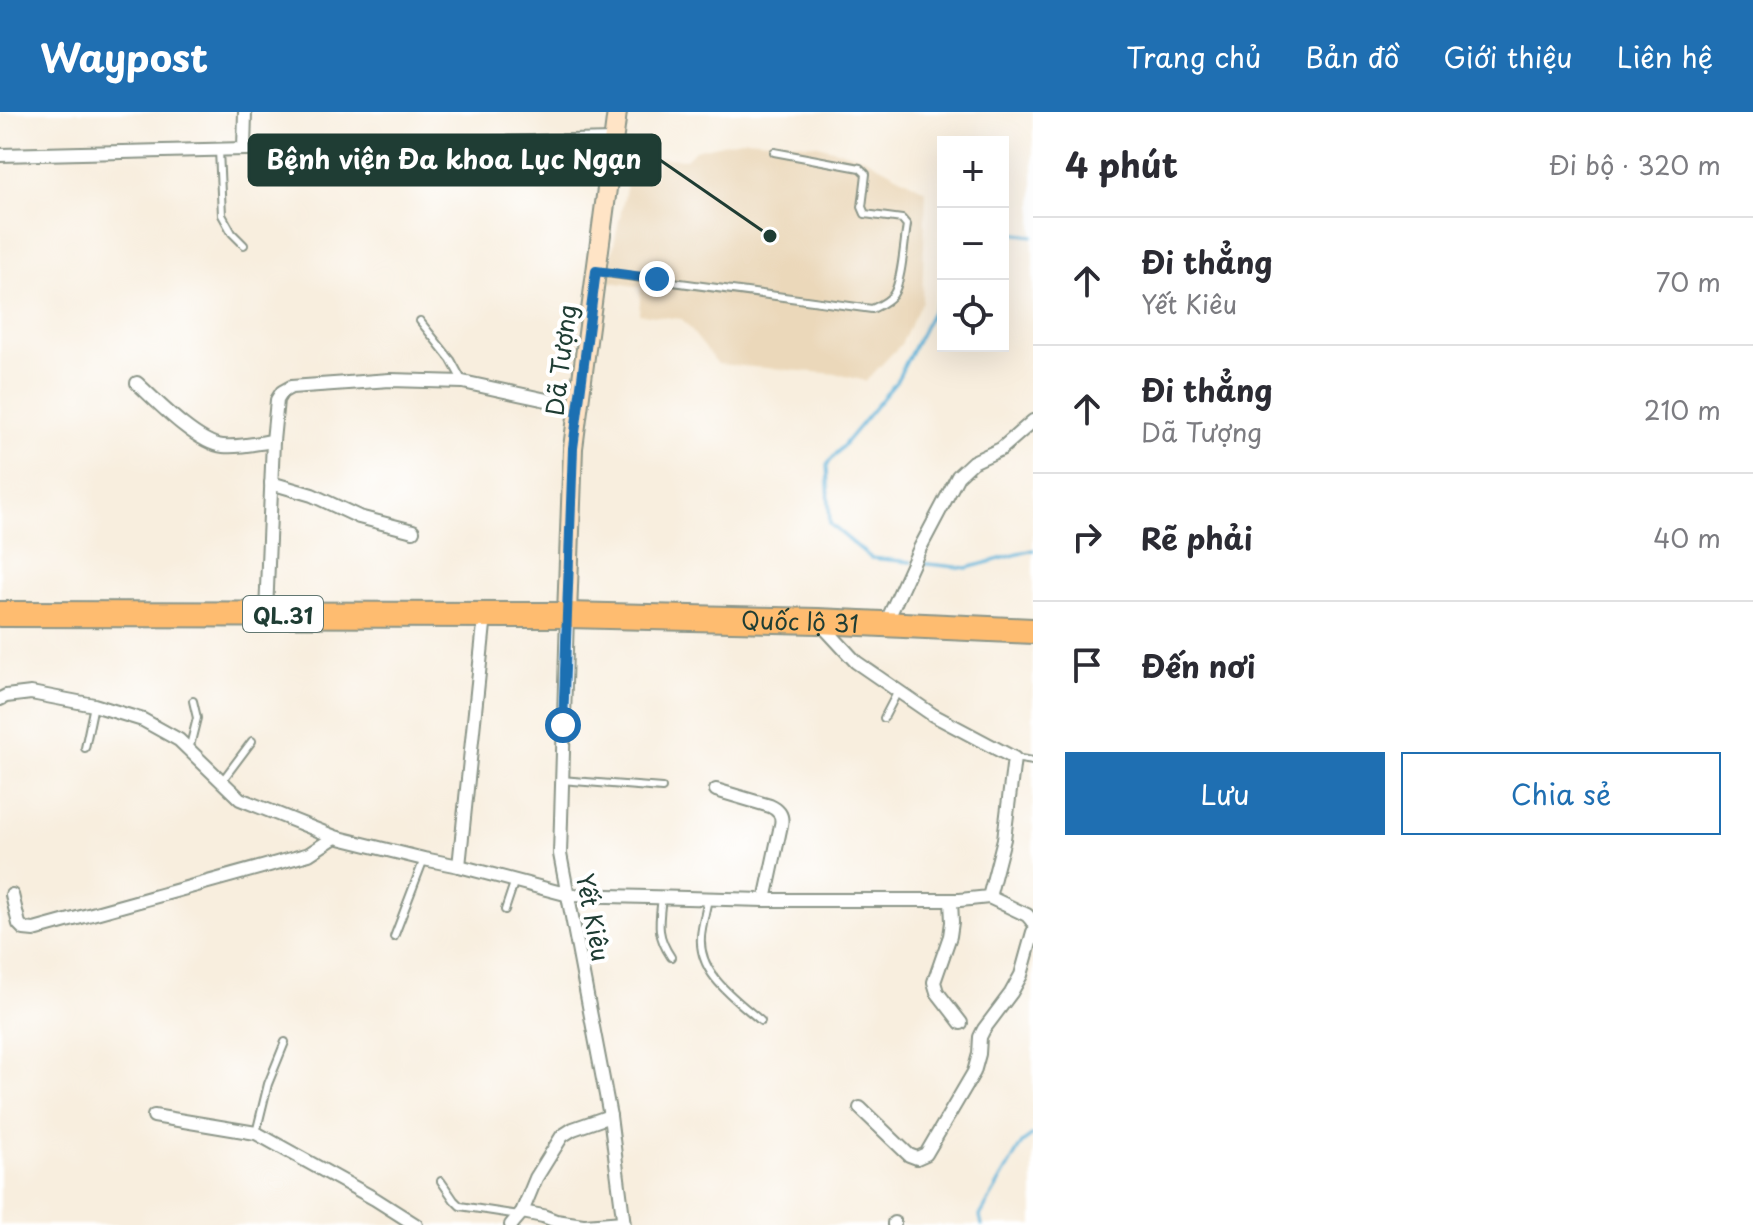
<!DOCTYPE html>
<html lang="vi">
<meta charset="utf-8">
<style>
body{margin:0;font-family:"Playpen Sans",sans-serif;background:#f7f7f7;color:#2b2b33}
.controls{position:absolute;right:24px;top:24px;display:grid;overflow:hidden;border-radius:0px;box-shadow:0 8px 32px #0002}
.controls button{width:72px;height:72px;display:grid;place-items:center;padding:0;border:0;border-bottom:2px solid #e1e1e2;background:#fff;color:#2b2b33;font:40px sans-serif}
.stop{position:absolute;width:24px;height:24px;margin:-18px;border:6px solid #1f6fb2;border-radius:50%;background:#fff}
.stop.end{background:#1f6fb2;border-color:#fff;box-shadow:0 2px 8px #0008}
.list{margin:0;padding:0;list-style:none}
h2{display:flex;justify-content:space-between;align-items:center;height:104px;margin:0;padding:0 32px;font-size:34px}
h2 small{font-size:26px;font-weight:400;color:#7c7c81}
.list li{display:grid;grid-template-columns:52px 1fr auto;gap:24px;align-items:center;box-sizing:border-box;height:128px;padding:0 32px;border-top:2px solid #e1e1e2}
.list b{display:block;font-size:30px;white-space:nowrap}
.list p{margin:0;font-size:26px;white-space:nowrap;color:#7c7c81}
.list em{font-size:26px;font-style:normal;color:#7c7c81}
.actions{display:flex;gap:16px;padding:24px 32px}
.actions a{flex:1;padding:18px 0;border:2px solid #1f6fb2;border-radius:0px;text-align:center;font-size:28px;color:#1f6fb2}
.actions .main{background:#1f6fb2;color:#fff}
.icon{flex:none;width:44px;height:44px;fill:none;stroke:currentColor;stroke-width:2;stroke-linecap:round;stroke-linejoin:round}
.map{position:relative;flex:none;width:1033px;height:1113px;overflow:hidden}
header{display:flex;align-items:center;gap:48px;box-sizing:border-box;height:112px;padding:0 40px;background:#1f6fb2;color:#fff}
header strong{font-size:38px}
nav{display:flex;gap:44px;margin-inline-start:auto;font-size:28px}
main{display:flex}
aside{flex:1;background:#fff}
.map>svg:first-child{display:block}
</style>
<header>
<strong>Waypost</strong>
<nav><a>Trang chủ</a><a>Bản đồ</a><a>Giới thiệu</a><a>Liên hệ</a></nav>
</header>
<main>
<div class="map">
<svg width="1033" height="1113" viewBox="0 0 1033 1113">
<rect width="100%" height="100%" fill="#fff"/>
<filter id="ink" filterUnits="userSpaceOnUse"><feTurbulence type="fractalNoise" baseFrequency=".0125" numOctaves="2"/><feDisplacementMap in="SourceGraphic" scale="16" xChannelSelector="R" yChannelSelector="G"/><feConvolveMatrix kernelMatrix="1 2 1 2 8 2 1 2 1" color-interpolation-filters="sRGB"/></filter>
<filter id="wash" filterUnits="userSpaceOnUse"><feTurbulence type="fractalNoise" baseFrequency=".006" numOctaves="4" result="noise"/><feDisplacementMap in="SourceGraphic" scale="32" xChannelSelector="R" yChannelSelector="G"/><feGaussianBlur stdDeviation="1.8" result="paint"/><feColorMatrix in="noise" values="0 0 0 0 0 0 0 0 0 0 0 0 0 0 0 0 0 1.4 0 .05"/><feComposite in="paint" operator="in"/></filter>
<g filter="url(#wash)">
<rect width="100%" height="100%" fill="#f8eede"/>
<polygon fill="#ebd8ba" points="745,27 818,33 865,46 926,79 922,189 901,232 866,269 837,262 718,252 682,207 639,202 641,175 606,169 629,63 654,67 659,46 686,47 695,38"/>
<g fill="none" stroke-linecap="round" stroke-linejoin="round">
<g stroke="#5cb2d9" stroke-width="3">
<polyline points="1003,120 1033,124"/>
<polyline points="911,450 871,446 830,412 827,353 896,270 943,178"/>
<polyline points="918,451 967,456 1033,438"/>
<polyline points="982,1113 980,1104 1022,1031 1033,1023"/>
</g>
</g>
</g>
<g filter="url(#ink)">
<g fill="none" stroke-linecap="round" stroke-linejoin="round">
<g stroke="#8c9689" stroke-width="10">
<g id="lane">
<polyline points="219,38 222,103 232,121 244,133"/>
<path d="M599 160 872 197C880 193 888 190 893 183 902 170 904 130 907 113L902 107 865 102 862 95 866 62 860 56 774 40"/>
<polyline points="420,209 451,248 463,270"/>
<polyline points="884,606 898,579"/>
<polyline points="85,636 94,593"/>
<polyline points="189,638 197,606 193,589"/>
<polyline points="1014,646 1033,649"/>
<polyline points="561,668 662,676"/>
<polyline points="222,669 252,629"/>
<path d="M662 785C659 811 656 823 671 845"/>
<path d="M708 786C706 799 702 812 701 824 698 863 736 887 761 909"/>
<polyline points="505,798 515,768"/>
<polyline points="394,825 424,747"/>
<polyline points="256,1021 268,972 285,930"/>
<polyline points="441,1069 454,1088 460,1094 519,1103"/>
</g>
</g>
<g stroke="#8c9689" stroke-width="16">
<g id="street">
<polyline points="244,37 245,0"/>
<polyline points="0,43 613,28"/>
<path d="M137 271C156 289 198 332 223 334 239 336 257 331 273 329"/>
<polyline points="271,371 312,383 359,405 413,419"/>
<polyline points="266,501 273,329 277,288 282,280 291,275 390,268 463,270 579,295"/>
<polyline points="567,503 560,742 610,1004 624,1113"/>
<polyline points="886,511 920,436 958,364 973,350 1001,337 1033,309"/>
<polyline points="0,587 6,584 31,581 94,593 143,608 179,628 240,687 335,725 424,747 459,754 569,783 765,788 960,788 989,785 1004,727 1014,646 933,603 856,550 820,511"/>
<path d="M716 678 770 694C779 698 783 704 781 713L765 788"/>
<polyline points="459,754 485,503"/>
<polyline points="12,783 19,812 24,817 34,818 309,742 335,725"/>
<polyline points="989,785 1027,803 1033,810"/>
<polyline points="951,788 952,810 950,824 934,870 937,880 961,911"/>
<polyline points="860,996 909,1043 917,1046 926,1042 974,960 979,942 980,925 984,917 1011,881 1021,863 1033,820"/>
<polyline points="154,1004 256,1021 375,1087 416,1113"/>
<polyline points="522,1100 543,1104 556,1109 583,1113"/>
<polyline points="894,1111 894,1113"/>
<polyline points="511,1113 522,1100 536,1066 562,1024 573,1017 610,1004"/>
<polyline points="585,1113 623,1110"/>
</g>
</g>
<g stroke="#8c9689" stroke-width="22">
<polyline id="secondary" points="567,503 573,336 617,0"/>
</g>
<g stroke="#8c9689" stroke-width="28">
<g id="highway">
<path id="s1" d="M0 502 567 503 818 509 1033 519"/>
</g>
</g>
<use href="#lane" stroke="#fff" stroke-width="6"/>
<use href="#street" stroke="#fff" stroke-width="12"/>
<use href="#secondary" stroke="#ffe4c6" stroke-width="18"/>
<use href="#highway" stroke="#febc70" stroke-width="24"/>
</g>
</g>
<g fill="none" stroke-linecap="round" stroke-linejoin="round" filter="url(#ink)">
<polyline stroke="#1f6fb2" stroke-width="10" points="563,613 573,336 596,159 657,167"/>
</g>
<g text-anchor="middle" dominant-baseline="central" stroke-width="8" stroke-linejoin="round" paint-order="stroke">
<rect fill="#fff" stroke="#627771" stroke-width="2" x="243" y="484" width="80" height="36" rx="6"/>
<g font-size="22" font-weight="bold" fill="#1f3d34">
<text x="283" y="502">QL.31</text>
</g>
<g font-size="24" fill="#1f3d34" stroke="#fff">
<text transform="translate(560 248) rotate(-83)">Dã Tượng</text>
<text stroke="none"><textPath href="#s1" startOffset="800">Quốc lộ 31</textPath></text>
<text transform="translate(594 805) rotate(79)">Yết Kiêu</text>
</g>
</g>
<path fill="none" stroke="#1f3d34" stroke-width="3" d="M770 124L660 48"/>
<circle fill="#1f3d34" stroke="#fff" stroke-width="3" cx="770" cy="124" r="8"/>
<rect fill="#1f3d34" stroke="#1f3d34" stroke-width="3" x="249" y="23" width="411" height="50" rx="8"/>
<g font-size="26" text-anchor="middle" font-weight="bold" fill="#fff">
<text x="454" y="57">Bệnh viện Đa khoa Lục Ngạn</text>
</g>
</svg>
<div class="controls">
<button>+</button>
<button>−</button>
<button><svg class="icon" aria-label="locate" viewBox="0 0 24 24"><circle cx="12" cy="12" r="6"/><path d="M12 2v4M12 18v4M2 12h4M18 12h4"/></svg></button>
</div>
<div class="stop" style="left:563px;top:613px"></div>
<div class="stop end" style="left:657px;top:167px"></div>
</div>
<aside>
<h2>4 phút<small>Đi bộ · 320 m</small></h2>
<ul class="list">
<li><svg class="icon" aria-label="ahead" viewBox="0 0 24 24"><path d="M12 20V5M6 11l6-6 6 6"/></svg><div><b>Đi thẳng</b><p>Yết Kiêu</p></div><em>70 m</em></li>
<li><svg class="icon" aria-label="ahead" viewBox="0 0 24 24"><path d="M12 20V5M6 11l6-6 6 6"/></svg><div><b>Đi thẳng</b><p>Dã Tượng</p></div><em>210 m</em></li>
<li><svg class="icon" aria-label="right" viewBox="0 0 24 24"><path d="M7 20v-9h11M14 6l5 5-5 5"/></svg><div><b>Rẽ phải</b></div><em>40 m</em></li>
<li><svg class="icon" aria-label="arrive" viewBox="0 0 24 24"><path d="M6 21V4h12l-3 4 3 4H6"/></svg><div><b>Đến nơi</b></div></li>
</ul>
<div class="actions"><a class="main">Lưu</a><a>Chia sẻ</a></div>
</aside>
</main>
